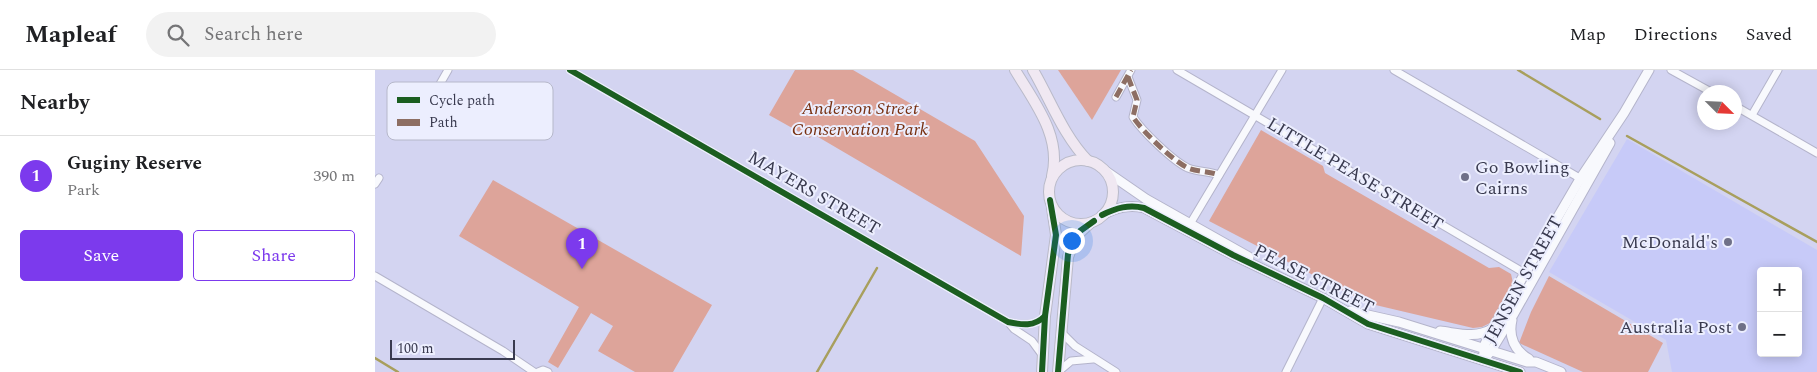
<!DOCTYPE html>
<meta charset="utf-8">
<style>
body{margin:0;font-family:Spectral,serif;background:#f2f2f2;color:#202124}
.controls{position:absolute;right:15px;bottom:15px;display:grid;overflow:hidden;border-radius:5px;box-shadow:0 2px 12px #0003}
.controls button{width:45px;height:45px;display:grid;place-items:center;padding:0;border:0;border-bottom:1px solid #e0e0e0;background:#fff;color:#202124;font:25px sans-serif}
.compass{position:absolute;left:1322px;top:15px;width:45px;height:45px;border-radius:50%;background:#fff;box-shadow:0 2px 12px #0003;rotate:114deg}
.scale{position:absolute;left:15px;bottom:12px;width:125px;box-sizing:border-box;padding-left:5px;border:2px solid #393a4f;border-top:0;font-size:14px;line-height:18px;white-space:nowrap;color:#393a4f;-webkit-text-stroke:4px #eceefe;paint-order:stroke}
.you{position:absolute;left:696px;top:170px;width:18px;height:18px;margin:-12px;border:4px solid #fff;border-radius:50%;background:#1a73e8;box-shadow:0 0 0 8px #1a73e833}
.badge{display:grid;place-items:center;width:32px;height:32px;border-radius:50%;background:#7c3aed;color:#fff;font-size:16px;font-weight:700}
.pin{position:absolute;translate:-50% -41px;filter:drop-shadow(0 1px 2px #0008)}
.pin::after{content:'';position:absolute;top:26px;width:18px;height:15px;background:inherit;clip-path:polygon(0 0,100% 0,50% 100%)}
.list{margin:0;padding:0;list-style:none}
h2{display:flex;justify-content:space-between;align-items:center;height:65px;margin:0;padding:0 20px;font-size:21px}
h2 small{font-size:16px;font-weight:400;color:#757577}
.list li{display:grid;grid-template-columns:32px 1fr auto;gap:15px;align-items:center;box-sizing:border-box;height:80px;padding:0 20px;border-top:1px solid #e0e0e0}
.list b{display:block;font-size:19px;white-space:nowrap}
.list p{margin:0;font-size:16px;white-space:nowrap;color:#757577}
.list em{font-size:16px;font-style:normal;color:#757577}
.actions{display:flex;gap:10px;padding:15px 20px}
.actions a{flex:1;padding:11px 0;border:1px solid #7c3aed;border-radius:5px;text-align:center;font-size:18px;color:#7c3aed}
.actions .main{background:#7c3aed;color:#fff}
.icon{flex:none;width:28px;height:28px;fill:none;stroke:currentColor;stroke-width:2;stroke-linecap:round;stroke-linejoin:round}
.map{position:relative;flex:none;width:1442px;height:302px;overflow:hidden}
header{display:flex;align-items:center;gap:30px;box-sizing:border-box;height:70px;padding:0 25px;background:#fff;border-bottom:1px solid #e0e0e0}
header strong{font-size:24px}
nav{display:flex;gap:28px;margin-inline-start:auto;font-size:18px}
.search{width:350px;height:45px;background:#f2f2f2;display:flex;align-items:center;gap:12px;box-sizing:border-box;padding:0 18px;border-radius:28px;color:#757577;font-size:19px}
main{display:flex}
aside{flex:1;background:#fff}
.map>svg:first-child{display:block}
</style>
<header>
<strong>Mapleaf</strong>
<div class="search"><svg class="icon" aria-label="search" viewBox="0 0 24 24"><circle cx="10" cy="10" r="6"/><path d="M15 15l6 6"/></svg>Search here</div>
<nav><a>Map</a><a>Directions</a><a>Saved</a></nav>
</header>
<main>
<aside>
<h2>Nearby<small></small></h2>
<ul class="list">
<li><span class="badge">1</span><div><b>Guginy Reserve</b><p>Park</p></div><em>390 m</em></li>
</ul>
<div class="actions"><a class="main">Save</a><a>Share</a></div>
</aside>
<div class="map">
<svg width="1442" height="302" viewBox="0 0 1442 302">
<rect width="100%" height="100%" fill="#d3d4f1"/>
<path fill="#c7caf8" fill-rule="evenodd" d="M1252 69 1442 180V302H1297L1291 270 1174 202ZM1386 201H1423V283H1386Z"/>
<g fill="#dda49a">
<polygon points="420,0 478,0 600,71 649,146 646,186 438,64 435,68 394,45"/>
<polygon points="683,0 746,0 717,50"/>
<polygon points="886,60 948,96 950,103 1114,198 1124,197 1136,204 1138,213 1115,253 1107,257 1098,258 992,233 834,151"/>
<polygon points="118,110 337,235 298,302 260,302 223,281 238,256 216,243 183,298 173,292 204,237 84,166"/>
<polygon points="1174,206 1288,273 1273,302 1208,302 1144,273 1156,242"/>
</g>
<g fill="none" stroke-linecap="round" stroke-linejoin="round">
<g stroke="#a89f5d" stroke-width="2.5">
<polyline points="1143,0 1225,49"/>
<polyline points="1252,66 1442,172"/>
<polyline points="0,288 23,302"/>
<polyline points="442,302 502,198"/>
</g>
<g stroke="#b4b4cb" stroke-width="9">
<g id="minor">
<path d="M195 0 633 252C647 255 659 257 670 246"/>
<polyline points="802,0 1153,205"/>
<polyline points="1019,0 1208,110"/>
<polyline points="1296,0 1336,22"/>
<path d="M753 7 762 30 758 47C767 61 798 91 813 98 823 102 834 101 844 105"/>
<polyline points="65,14 73,0"/>
<polyline points="741,27 756,0"/>
<polyline points="1360,36 1442,83"/>
<polyline points="1377,45 1403,0"/>
<polyline points="0,114 4,108"/>
<polyline points="815,154 907,0"/>
<polyline points="0,206 128,281 159,302"/>
<polyline points="634,253 639,259 657,271 668,286"/>
<polyline points="686,262 700,276 741,302"/>
<polyline points="163,302 168,300 173,302"/>
<polyline points="683,302 696,291 718,289"/>
<polyline points="911,302 948,228"/>
</g>
</g>
<g stroke="#b4b4cb" stroke-width="11">
<g id="tertiary">
<polyline points="729,100 771,129 874,187"/>
<path d="M727 145C741 138 754 134 769 138L858 185 948 228 993 254 1145 302"/>
<polyline points="975,241 1024,252 1152,292 1161,292 1186,302"/>
<path d="M1137 250C1133 267 1140 281 1154 289"/>
<path d="M1065 261C1083 263 1100 269 1117 259"/>
<polyline points="1108,290 1110,274 1118,258 1205,109 1249,43 1274,0"/>
<polyline points="1108,290 1116,281 1138,245 1235,73"/>
</g>
</g>
<g stroke="#b9bac9" stroke-width="12">
<g id="primary">
<path d="M640 0C659 32 687 66 677 106"/>
<path d="M658 0C676 31 688 65 713 91"/>
<circle cx="706" cy="122" r="32"/>
<polyline points="667,302 670,246 681,165 677,138"/>
<polyline points="683,302 693,187 701,166 714,154"/>
</g>
</g>
<use href="#minor" stroke="#f8f9fd" stroke-width="7"/>
<use href="#tertiary" stroke="#f8f9fd" stroke-width="9"/>
<use href="#primary" stroke="#f0e8f2" stroke-width="10"/>
<g stroke="#8d6e63" stroke-width="5" stroke-dasharray="10 5" stroke-linecap="butt">
<path d="M753 7 762 30 758 47C767 61 798 91 813 98 823 102 834 101 844 105"/>
<polyline points="741,27 756,0"/>
</g>
<g stroke="#eceefe" stroke-width="9">
<g id="cycleway">
<path d="M195 0 633 252C647 255 659 257 670 246"/>
<path d="M727 145C741 138 754 134 769 138L858 185 948 228 993 254 1145 302"/>
<polyline points="667,302 670,246 681,165 675,130"/>
<polyline points="683,302 693,184 705,161 719,151"/>
</g>
</g>
<use href="#cycleway" stroke="#1b5e20" stroke-width="6"/>
</g>
<g fill="#6f7088" stroke="#eceefe" stroke-width="2">
<circle cx="1090" cy="107" r="5"/>
<circle cx="1353" cy="172" r="5"/>
<circle cx="1367" cy="257" r="5"/>
</g>
<g text-anchor="middle" dominant-baseline="central" stroke-width="4" stroke-linejoin="round" paint-order="stroke">
<g font-size="18" font-style="italic" fill="#773011" stroke="#eceefe">
<text x="485" y="38">Anderson Street<tspan x="485" dy="21">Conservation Park</tspan></text>
</g>
<g font-size="18" fill="#393a4f" stroke="#eceefe" text-anchor="end">
<text x="1100" y="97" text-anchor="start">Go Bowling<tspan x="1100" dy="21">Cairns</tspan></text>
<text x="1343" y="172">McDonald's</text>
<text x="1357" y="257">Australia Post</text>
</g>
<g font-size="18" fill="#393a4f" stroke="#eceefe">
<text transform="translate(980 104) rotate(31)">LITTLE PEASE STREET</text>
<text transform="translate(439 123) rotate(30)">MAYERS STREET</text>
<text transform="translate(939 209) rotate(27)">PEASE STREET</text>
<text transform="translate(1148 210) rotate(-61)">JENSEN STREET</text>
</g>
</g>
<rect x="12" y="12" width="166" height="58" rx="8" fill="#eceefe" stroke="#b6b8ca" stroke-width="1"/>
<rect x="22" y="27" width="23" height="6" fill="#1b5e20"/>
<rect x="22" y="49" width="23" height="7" fill="#8d6e63"/>
<g font-size="14" fill="#393a4f">
<text x="54" y="35">Cycle path</text>
<text x="54" y="57">Path</text>
</g>
</svg>
<div class="controls">
<button>+</button>
<button>−</button>
</div>
<svg class="compass" viewBox="-18 -18 36 36"><path d="M0-13l5 13h-10z" fill="#e53935"/><path d="M0 13l5-13h-10z" fill="#757577"/></svg>
<div class="scale">100 m</div>
<div class="you"></div>
<div class="pin badge" style="left:207px;top:199px">1</div>
</div>
</main>
